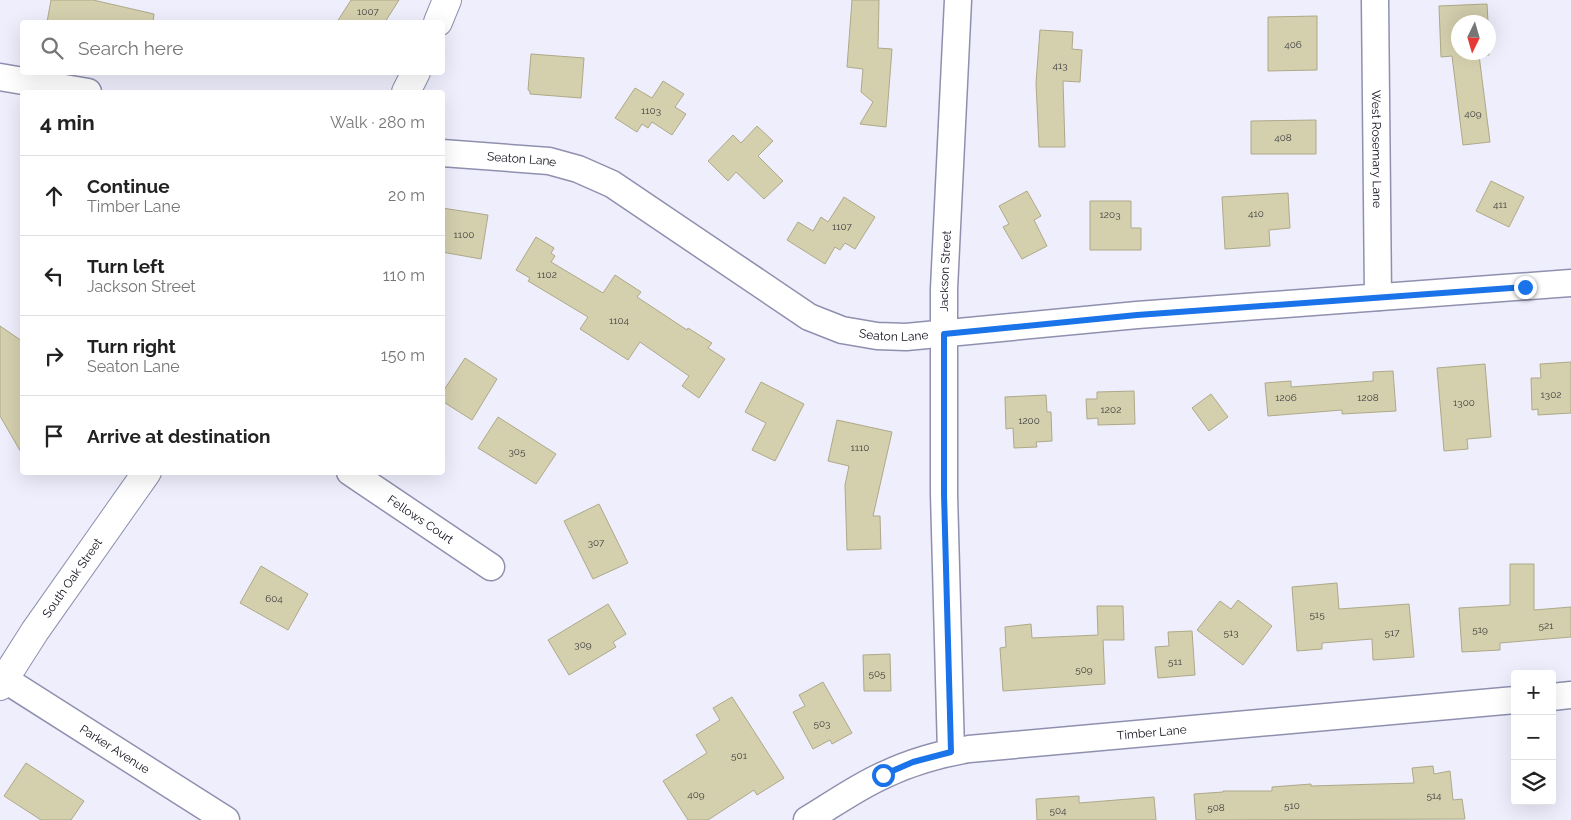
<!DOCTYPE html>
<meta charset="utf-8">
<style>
body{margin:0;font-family:Raleway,sans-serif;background:#f2f2f2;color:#222}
.controls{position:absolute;right:15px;bottom:15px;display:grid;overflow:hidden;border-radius:5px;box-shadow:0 5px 20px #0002}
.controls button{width:45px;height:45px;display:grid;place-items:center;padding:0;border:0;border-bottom:1px solid #e0e0e0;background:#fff;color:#222;font:25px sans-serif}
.compass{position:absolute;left:1451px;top:15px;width:45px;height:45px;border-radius:50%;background:#fff;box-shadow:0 5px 20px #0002;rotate:185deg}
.stop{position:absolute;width:15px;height:15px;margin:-11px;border:4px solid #1a73e8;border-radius:50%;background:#fff}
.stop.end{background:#1a73e8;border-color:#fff;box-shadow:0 1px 5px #0008}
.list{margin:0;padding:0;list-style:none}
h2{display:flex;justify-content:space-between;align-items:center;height:65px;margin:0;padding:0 20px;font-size:21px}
h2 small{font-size:16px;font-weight:400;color:#767676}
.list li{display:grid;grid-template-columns:32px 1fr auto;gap:15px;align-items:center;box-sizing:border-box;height:80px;padding:0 20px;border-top:1px solid #e0e0e0}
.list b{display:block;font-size:19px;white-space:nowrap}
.list p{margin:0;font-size:16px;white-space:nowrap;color:#767676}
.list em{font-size:16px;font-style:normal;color:#767676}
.icon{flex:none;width:28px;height:28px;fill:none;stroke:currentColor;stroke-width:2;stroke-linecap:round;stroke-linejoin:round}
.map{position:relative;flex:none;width:1571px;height:820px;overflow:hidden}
.search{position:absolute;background:#fff;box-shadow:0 5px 20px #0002;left:20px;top:20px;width:425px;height:55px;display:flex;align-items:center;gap:12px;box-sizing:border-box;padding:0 18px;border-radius:5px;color:#767676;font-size:19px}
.panel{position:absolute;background:#fff;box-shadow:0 5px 20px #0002;left:20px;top:90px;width:425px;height:385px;border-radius:5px}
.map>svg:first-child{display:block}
</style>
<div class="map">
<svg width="1571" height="820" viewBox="0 0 1571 820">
<rect width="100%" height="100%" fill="#eeeefc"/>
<g fill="#d4cfad" stroke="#aea988">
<polygon points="51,0 93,0 154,14 153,22 47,22"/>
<polygon points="351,0 399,0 385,22 337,22"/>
<polygon points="852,0 879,0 878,48 892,49 886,127 860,124 873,102 861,92 863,69 847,67"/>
<polygon points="1487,4 1488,22 1458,22 1458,52 1488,52 1488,34 1489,55 1479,55 1490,142 1463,145 1452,56 1441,57 1439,6"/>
<polygon points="1317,16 1317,70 1268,71 1268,17"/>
<polygon points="1040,30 1073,32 1072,49 1082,50 1080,82 1063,81 1065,147 1039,147 1036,83"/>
<polygon points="531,54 584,58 581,98 530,94 530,91 528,90"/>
<polygon points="663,81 684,94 675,107 686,114 672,135 652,122 648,128 642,124 637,132 615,118 635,88 652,98"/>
<polygon points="1316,120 1316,154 1251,154 1251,121"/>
<polygon points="757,126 773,141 758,156 783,181 764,199 736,172 728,181 708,161 733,135 741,143"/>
<polygon points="1491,181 1524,197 1509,227 1476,211"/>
<polygon points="1027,191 1041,216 1034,220 1047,246 1022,259 1003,227 1009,224 999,206"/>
<polygon points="1288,193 1290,228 1269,230 1270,246 1225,249 1222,197"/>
<polygon points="844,197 875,217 855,249 845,243 840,250 835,247 825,264 787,240 798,222 813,231 821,217 828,222"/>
<polygon points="1090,201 1131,201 1131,228 1141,228 1141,250 1090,250"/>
<polygon points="442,208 488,215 481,259 442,252"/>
<polygon points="536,237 554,248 551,253 555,256 551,262 603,293 615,275 641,292 637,297 687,330 688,328 712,343 708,348 725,359 699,398 682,386 689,376 640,342 628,360 580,329 588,317 528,281 530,278 516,270"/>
<polygon points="0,326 22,341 22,454 0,416"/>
<polygon points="465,358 497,379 472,420 442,401 442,393"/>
<polygon points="1571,362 1571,413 1538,415 1538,409 1532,410 1531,378 1541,378 1540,364"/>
<polygon points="1485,364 1491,437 1467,439 1468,449 1444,451 1437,368"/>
<polygon points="1393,371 1396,411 1342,414 1342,410 1268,416 1265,383 1291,381 1291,387 1373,381 1373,372"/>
<polygon points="761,382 804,404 775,461 752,450 766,423 745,412"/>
<polygon points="1134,391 1135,424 1098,425 1098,418 1087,419 1086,399 1097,399 1097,392"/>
<polygon points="1211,394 1228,417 1209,431 1192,408"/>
<polygon points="1046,395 1047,412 1051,412 1052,441 1036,442 1037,447 1014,448 1013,428 1006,429 1005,397"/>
<polygon points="498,417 556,454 536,484 478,448"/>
<polygon points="837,420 892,432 873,516 880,516 881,549 847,550 845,485 849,466 828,461"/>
<polygon points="599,504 628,563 593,579 564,521"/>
<polygon points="1510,564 1534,564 1534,610 1571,607 1571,637 1500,643 1500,650 1462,652 1459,608 1510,605"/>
<polygon points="261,566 308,594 288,630 240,603"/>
<polygon points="1337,583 1339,609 1409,604 1414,657 1373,660 1372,639 1322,643 1322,649 1297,651 1292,587"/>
<polygon points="1238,600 1272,626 1243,665 1197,630 1220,601 1231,609"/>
<polygon points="608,604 626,634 613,642 616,647 569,675 548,640"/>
<polygon points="1097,606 1123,606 1124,640 1103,640 1105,684 1003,691 1000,648 1006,647 1005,627 1031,624 1032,638 1098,635"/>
<polygon points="1192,631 1195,675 1158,678 1155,647 1169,646 1168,632"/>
<polygon points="890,654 891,691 864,691 863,655"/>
<polygon points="823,682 852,733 832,744 830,740 813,749 793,712 805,706 799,695"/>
<polygon points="732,697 784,778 757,795 754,790 708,820 688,820 663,781 707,753 696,735 720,720 713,708"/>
<polygon points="26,763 84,801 71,820 41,820 4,796"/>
<polygon points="1433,766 1434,774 1450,771 1453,800 1462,799 1465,819 1196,820 1194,794 1223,792 1223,791 1272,791 1272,787 1311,784 1311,786 1414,783 1412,768"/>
<polygon points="1079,796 1079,803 1154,797 1156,820 1037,820 1036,799"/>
</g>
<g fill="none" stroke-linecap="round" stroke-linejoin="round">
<g stroke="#8f90af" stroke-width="29">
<g id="street">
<path id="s1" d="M1375 0 1378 297"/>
<polyline points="0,77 88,92"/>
<path id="s2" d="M442 153 549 161 578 169 612 184 809 317 842 330 877 336 906 337 1137 315 1571 283"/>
<path id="s3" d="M350 472 491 567"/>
<path id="s4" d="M4 679 226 820"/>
<polyline points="1552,697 1571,695"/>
<path id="s5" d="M951 752 944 494V289L958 0"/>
<path id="s6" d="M807 820C832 805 857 787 884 775 911 762 940 754 969 749L1515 700"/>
</g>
</g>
<g stroke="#8f90af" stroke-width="30">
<g id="secondary">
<polyline points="438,22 447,0"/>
<polyline points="406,92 416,72"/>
<path id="s7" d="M0 686 35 631 147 472"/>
</g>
</g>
<use href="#street" stroke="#fff" stroke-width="26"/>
<use href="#secondary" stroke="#fff" stroke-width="28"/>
</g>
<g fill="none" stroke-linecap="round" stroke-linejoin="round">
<polyline stroke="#1a73e8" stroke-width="6" points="883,775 913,762 951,752 944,494 944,334 1137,315 1525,287"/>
</g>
<g text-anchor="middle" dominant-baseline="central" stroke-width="4" stroke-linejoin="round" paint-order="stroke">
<g font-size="10" fill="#414040">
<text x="368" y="11">1007</text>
<text x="1293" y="44">406</text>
<text x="1060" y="65">413</text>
<text x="651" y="110">1103</text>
<text x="1473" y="113">409</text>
<text x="1283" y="137">408</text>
<text x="1500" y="204">411</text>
<text x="1256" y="213">410</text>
<text x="1110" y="214">1203</text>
<text x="842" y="226">1107</text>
<text x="464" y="234">1100</text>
<text x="547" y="274">1102</text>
<text x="619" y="320">1104</text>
<text x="1551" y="394">1302</text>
<text x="1286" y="397">1206</text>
<text x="1368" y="397">1208</text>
<text x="1464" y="402">1300</text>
<text x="1111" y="409">1202</text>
<text x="1029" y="420">1200</text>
<text x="860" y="447">1110</text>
<text x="517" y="451">305</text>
<text x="596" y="542">307</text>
<text x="274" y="598">604</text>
<text x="1317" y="614">515</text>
<text x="1546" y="625">521</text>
<text x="1480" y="629">519</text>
<text x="1231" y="632">513</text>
<text x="1392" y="632">517</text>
<text x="583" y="644">309</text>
<text x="1175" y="661">511</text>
<text x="1084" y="669">509</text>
<text x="877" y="673">505</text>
<text x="822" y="723">503</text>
<text x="739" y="755">501</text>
<text x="696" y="794">409</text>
<text x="1434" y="795">514</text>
<text x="1292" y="805">510</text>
<text x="1216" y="807">508</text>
<text x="1058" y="810">504</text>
</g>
<g font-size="12" fill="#10101b" stroke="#eeeefc">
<text stroke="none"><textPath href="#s1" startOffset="149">West Rosemary Lane</textPath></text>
<text stroke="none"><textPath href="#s2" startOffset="80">Seaton Lane</textPath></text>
<text stroke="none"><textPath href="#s5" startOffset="481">Jackson Street</textPath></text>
<text stroke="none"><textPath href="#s2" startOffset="500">Seaton Lane</textPath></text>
<text stroke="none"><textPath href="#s3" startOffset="85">Fellows Court</textPath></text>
<text stroke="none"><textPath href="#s7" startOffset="130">South Oak Street</textPath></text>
<text stroke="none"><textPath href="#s6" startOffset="362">Timber Lane</textPath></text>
<text stroke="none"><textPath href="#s4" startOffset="131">Parker Avenue</textPath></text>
</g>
</g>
</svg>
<div class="controls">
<button>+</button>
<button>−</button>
<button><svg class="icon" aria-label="layers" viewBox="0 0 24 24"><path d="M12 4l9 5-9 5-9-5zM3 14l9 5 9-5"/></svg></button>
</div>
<svg class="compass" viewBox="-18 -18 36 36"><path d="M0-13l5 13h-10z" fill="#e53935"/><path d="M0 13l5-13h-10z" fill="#767676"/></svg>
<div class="stop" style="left:883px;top:775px"></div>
<div class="stop end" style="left:1525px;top:287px"></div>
<div class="search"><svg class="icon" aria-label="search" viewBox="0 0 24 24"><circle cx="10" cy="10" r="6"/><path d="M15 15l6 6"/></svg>Search here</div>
<section class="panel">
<h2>4 min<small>Walk · 280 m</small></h2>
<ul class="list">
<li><svg class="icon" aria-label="ahead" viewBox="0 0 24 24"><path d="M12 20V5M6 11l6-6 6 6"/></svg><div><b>Continue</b><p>Timber Lane</p></div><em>20 m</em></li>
<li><svg class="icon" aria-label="left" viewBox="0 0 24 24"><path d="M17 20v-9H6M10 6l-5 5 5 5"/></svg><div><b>Turn left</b><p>Jackson Street</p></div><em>110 m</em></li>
<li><svg class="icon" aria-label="right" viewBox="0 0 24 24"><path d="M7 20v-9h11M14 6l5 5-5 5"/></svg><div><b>Turn right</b><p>Seaton Lane</p></div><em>150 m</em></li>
<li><svg class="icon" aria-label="arrive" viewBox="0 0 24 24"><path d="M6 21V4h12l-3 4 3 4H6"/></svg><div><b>Arrive at destination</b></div></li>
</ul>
</section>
</div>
